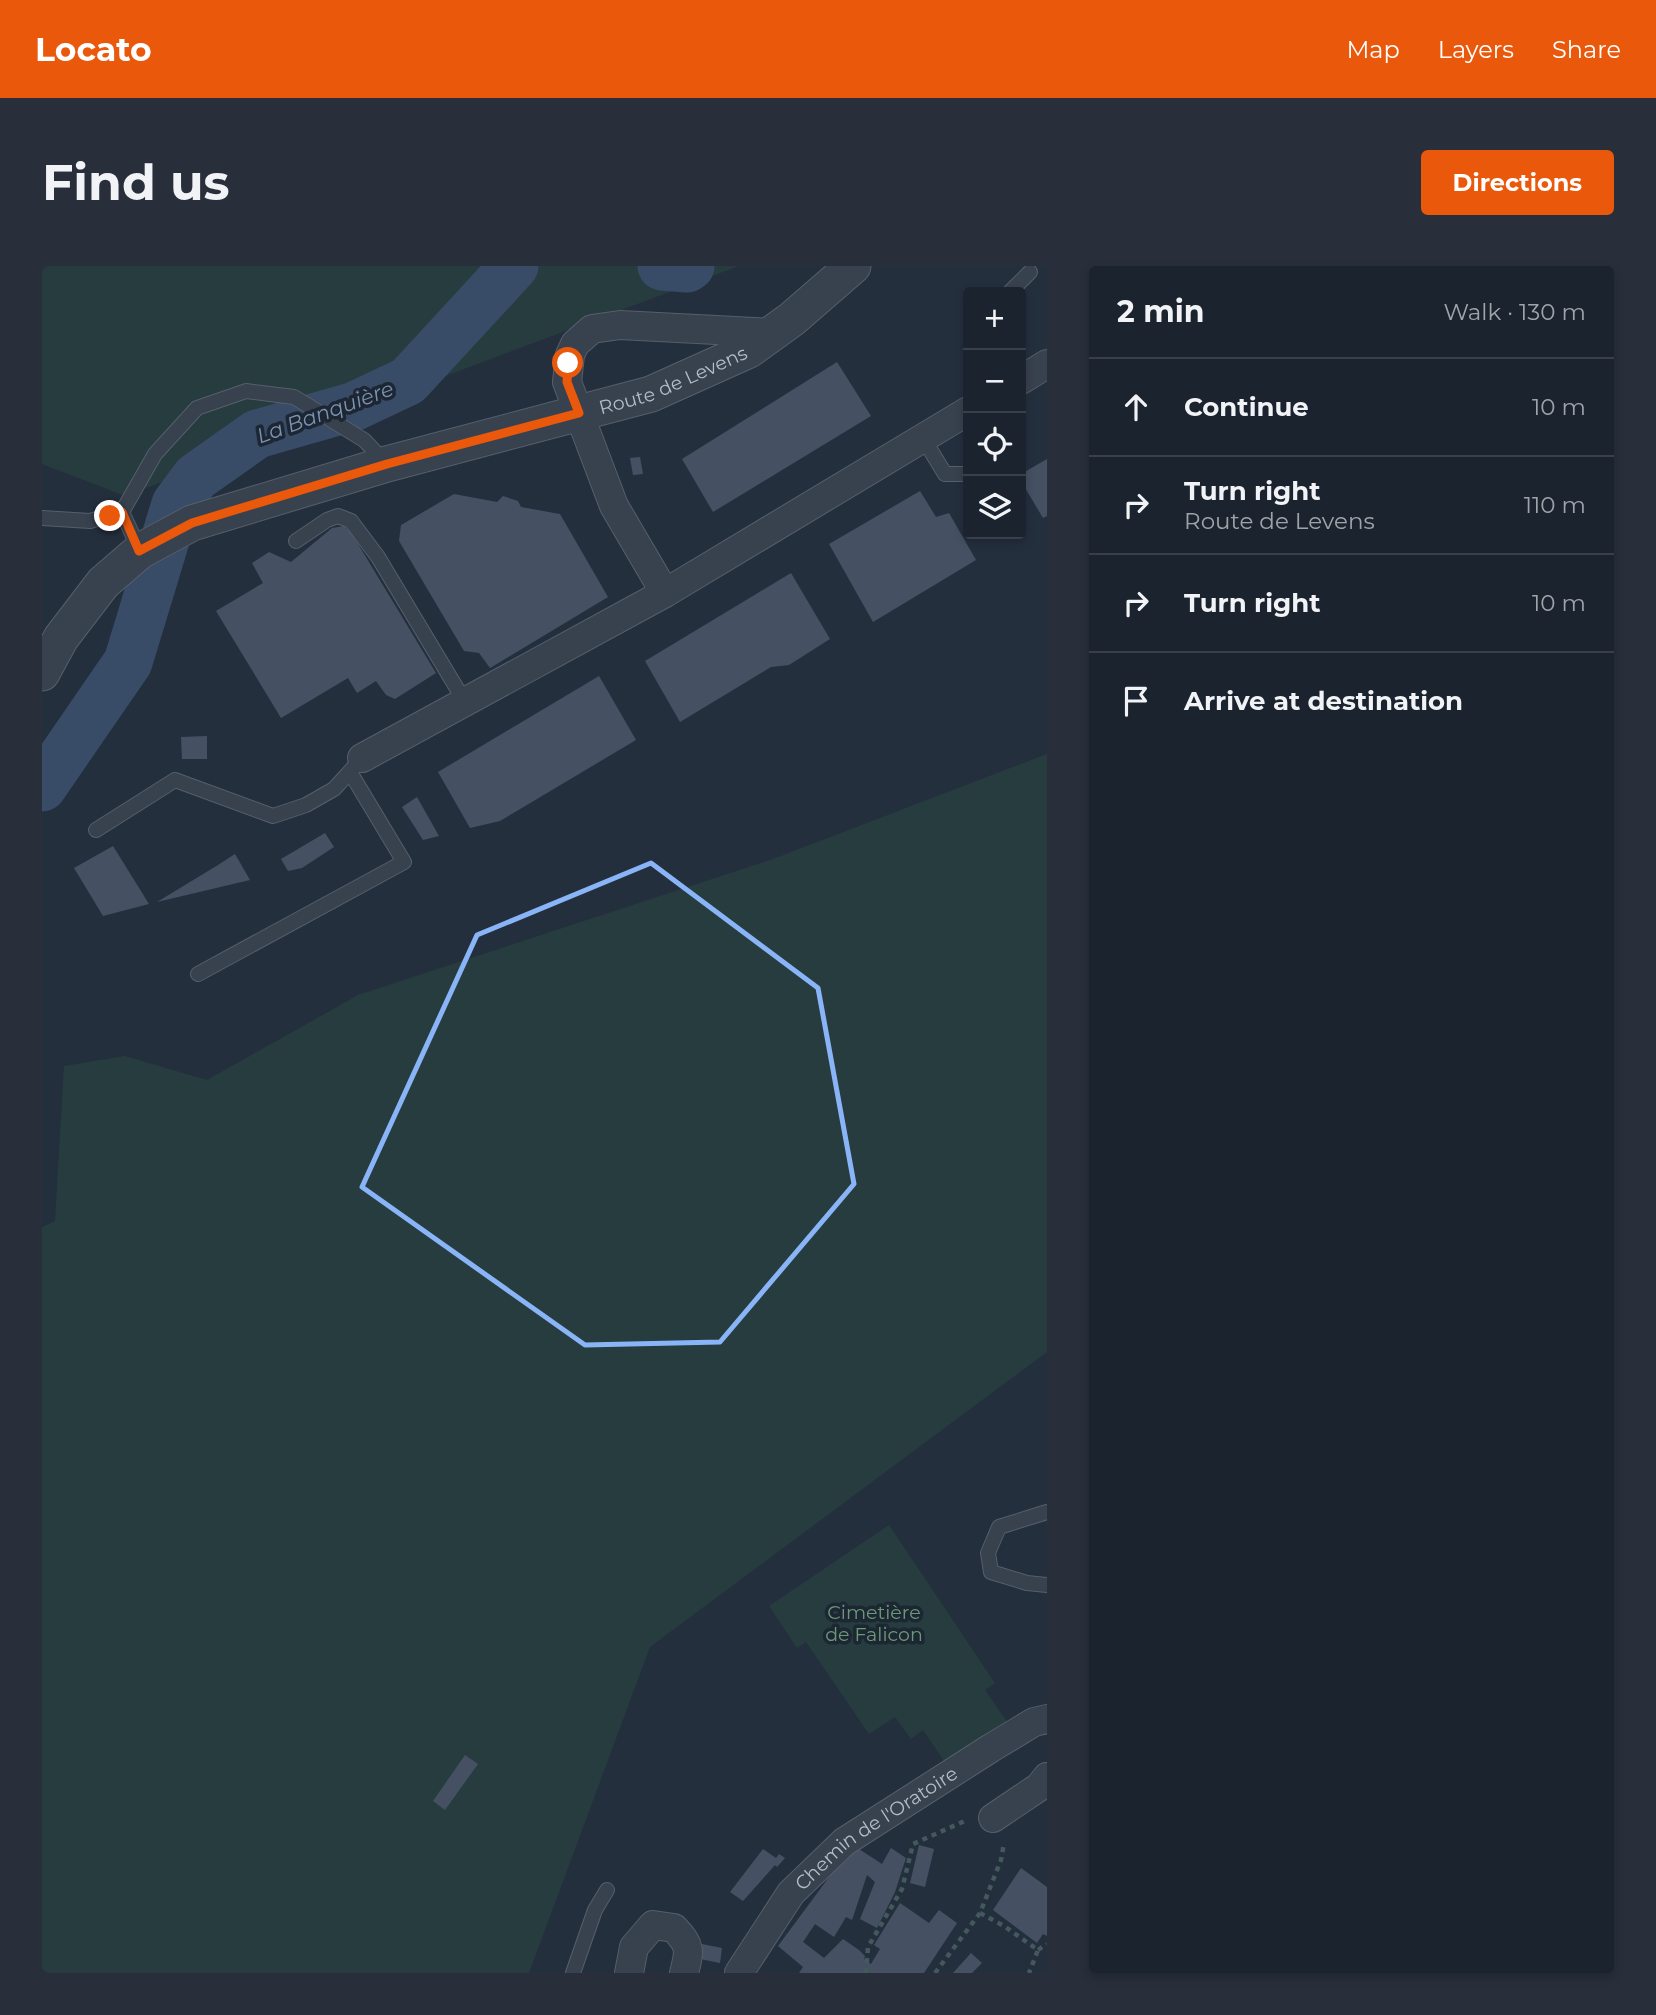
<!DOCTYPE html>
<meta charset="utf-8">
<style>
body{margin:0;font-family:Montserrat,sans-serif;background:#282f3a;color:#f1f3f6}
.controls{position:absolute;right:21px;top:21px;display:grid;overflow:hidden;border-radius:7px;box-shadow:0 4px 10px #0003}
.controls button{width:63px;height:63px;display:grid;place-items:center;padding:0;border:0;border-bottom:2px solid #39404a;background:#1b232e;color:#f1f3f6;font:35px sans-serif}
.stop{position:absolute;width:21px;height:21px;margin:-16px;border:5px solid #ea580c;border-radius:50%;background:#fff}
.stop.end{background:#ea580c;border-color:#fff;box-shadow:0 2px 7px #0008}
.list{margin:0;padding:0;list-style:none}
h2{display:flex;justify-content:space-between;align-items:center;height:91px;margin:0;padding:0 28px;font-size:30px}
h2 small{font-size:23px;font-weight:400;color:#a0a4aa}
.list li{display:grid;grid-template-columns:46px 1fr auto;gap:21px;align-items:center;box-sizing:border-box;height:98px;padding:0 28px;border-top:2px solid #39404a}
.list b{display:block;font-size:26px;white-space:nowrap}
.list p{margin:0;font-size:23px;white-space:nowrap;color:#a0a4aa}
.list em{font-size:23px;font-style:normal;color:#a0a4aa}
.icon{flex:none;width:38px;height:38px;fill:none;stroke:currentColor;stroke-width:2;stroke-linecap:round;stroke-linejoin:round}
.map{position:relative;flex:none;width:1005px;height:1707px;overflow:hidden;border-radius:7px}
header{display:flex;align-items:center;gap:42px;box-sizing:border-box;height:98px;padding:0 35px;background:#ea580c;color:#fff}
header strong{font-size:33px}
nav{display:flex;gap:38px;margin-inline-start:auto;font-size:24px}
.intro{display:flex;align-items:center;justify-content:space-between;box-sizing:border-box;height:168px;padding:0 42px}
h1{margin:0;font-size:49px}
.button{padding:18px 32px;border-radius:7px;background:#ea580c;color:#fff;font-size:24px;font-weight:700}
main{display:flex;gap:42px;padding:0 42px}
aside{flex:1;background:#1b232e;border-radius:7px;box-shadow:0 4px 10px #0003}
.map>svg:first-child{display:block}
</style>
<header>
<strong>Locato</strong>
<nav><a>Map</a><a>Layers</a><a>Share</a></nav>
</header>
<div class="intro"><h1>Find us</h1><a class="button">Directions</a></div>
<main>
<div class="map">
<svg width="1005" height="1707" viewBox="0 0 1005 1707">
<rect width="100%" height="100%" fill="#242f3e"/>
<g fill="#263c3f">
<polygon points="0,0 697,0 83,230 0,198"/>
<polygon points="1005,488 1005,1086 608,1381 487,1707 0,1707 0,961 13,955 22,800 83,790 165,814 316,729 731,593"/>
<polygon points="847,1259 953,1417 943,1424 966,1457 904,1498 881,1464 869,1473 853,1451 827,1468 764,1376 755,1382 727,1340"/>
</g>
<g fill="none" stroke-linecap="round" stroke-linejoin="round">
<g stroke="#394c67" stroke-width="49">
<polyline points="620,0 645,2 648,0"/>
<polyline points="0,521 86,396 134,238 154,211 215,168 313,140 366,115 472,0"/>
</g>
</g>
<g fill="#455162">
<polygon points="795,96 829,150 671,246 640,193"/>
<polygon points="598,191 601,208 591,209 588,192"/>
<polygon points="1005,193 1005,250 1001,252 979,215 979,208"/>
<polygon points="878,225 894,251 907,247 934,294 831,356 787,278"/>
<polygon points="412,228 455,236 461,230 476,235 479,241 518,248 566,331 448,402 437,387 422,385 357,275 359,259"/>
<polygon points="302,260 310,268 394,407 353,433 344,429 334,415 315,427 306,412 239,452 174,345 221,317 210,297 227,286 249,296 290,262"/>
<polygon points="749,307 788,373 747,399 729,401 638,456 603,395"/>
<polygon points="557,410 594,474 458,555 428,562 396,506"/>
<polygon points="165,470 165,493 140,493 139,471"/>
<polygon points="375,531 397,570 381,574 360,541"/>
<polygon points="283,567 292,581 260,602 246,605 239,593"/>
<polygon points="71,580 107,638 61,650 32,602"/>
<polygon points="193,588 208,614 115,636 176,599"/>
<polygon points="423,1489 436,1498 403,1544 391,1535"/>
<polygon points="877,1579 892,1583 883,1621 868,1617"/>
<polygon points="814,1581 840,1598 849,1582 864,1592 853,1626 835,1662 818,1653 833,1616 825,1609 810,1654 804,1651 792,1671 773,1658 761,1676 782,1692 801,1673 817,1684 823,1690 822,1693 829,1698 838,1683 832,1679 858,1637 887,1657 897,1644 915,1657 882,1707 757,1707 761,1701 736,1680 802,1591"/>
<polygon points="721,1583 734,1592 737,1588 743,1592 735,1601 733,1599 701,1635 688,1626"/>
<polygon points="979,1602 1005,1621 1005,1670 1001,1668 995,1677 951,1644"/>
<polygon points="660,1678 680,1682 678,1697 658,1693"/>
<polygon points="929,1687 940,1697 930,1707 911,1707"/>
</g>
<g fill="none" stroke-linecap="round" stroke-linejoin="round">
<g stroke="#565f6c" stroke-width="16">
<g id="service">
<polyline points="968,26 988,6"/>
<polyline points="881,172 903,208 926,208"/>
<polyline points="80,246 98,285"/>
<polyline points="0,252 48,255 80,246 113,188 155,142 204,125 252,131 322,174 344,197"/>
<polyline points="254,275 285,254 296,250 309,255 336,291 423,436"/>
<polyline points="54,564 133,514 231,550 264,539 292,523 313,500"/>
<polyline points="156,708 362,596 308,506"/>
<polyline points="1005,1246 957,1261 946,1287 949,1306 985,1317 1005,1319"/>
<polyline points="531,1707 553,1644 565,1624"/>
</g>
</g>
<g stroke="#565f6c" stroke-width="30">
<g id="minor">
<polyline points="979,114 1005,98"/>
<polyline points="623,327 572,240 525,116 528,89 533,78 550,63 578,59 731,67"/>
<polyline points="320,492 623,327 926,145"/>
<polyline points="951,1552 997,1521 1005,1511"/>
<path d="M587 1707 592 1681 611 1659 632 1662C649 1680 648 1684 642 1707"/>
<path id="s1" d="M697 1707 749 1627 802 1576 949 1482 992 1456 1005 1453"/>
</g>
</g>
<g stroke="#565f6c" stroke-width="37">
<g id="tertiary">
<path id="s2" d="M0 407 19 372 61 317 98 285 150 257 345 198 609 128 707 84 750 53 811 0"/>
</g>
</g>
<g stroke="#44595c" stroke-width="4.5" stroke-dasharray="5 5" stroke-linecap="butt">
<polyline points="938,1647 962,1660 996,1684 987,1707"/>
<polyline points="996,1684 1005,1678"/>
<polyline points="824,1707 826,1681 860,1623 871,1578 925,1554"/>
<polyline points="893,1707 938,1647 959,1594 962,1577"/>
</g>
<use href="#service" stroke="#38414e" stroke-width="14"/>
<use href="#minor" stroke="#38414e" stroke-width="28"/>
<use href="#tertiary" stroke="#38414e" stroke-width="35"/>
</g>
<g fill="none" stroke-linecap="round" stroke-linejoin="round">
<polyline stroke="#ea580c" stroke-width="9" points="68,250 80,246 97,285 150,257 345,198 537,147 525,116 526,97"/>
</g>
<path fill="none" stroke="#8ab4f8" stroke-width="5" stroke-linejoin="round" d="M609 597 776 722 812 918 678 1076 543 1079 320 921 435 669Z"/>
<g text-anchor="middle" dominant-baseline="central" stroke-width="7" stroke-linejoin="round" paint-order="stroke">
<g font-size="19" fill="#b4bcc9" stroke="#1d2633">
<text stroke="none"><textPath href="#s2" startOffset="719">Route de Levens</textPath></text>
<text stroke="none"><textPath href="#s1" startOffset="203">Chemin de l'Oratoire</textPath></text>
</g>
<g font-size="19" fill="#6b9a76" stroke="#1d2633">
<text x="832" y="1346">Cimetière<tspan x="832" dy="22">de Falicon</tspan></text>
</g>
<g font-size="21" font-style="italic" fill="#7c92b1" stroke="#1d2633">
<text transform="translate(283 146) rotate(-20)">La Banquière</text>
</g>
</g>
</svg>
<div class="controls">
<button>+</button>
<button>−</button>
<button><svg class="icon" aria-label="locate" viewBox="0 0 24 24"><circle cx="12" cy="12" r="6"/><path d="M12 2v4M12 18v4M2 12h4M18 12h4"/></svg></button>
<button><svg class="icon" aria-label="layers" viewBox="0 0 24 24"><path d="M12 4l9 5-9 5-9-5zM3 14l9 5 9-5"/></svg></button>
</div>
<div class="stop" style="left:526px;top:97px"></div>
<div class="stop end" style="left:68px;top:250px"></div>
</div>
<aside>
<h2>2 min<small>Walk · 130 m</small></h2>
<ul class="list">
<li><svg class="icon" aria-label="ahead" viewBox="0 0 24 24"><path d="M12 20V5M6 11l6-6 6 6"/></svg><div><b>Continue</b></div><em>10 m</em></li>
<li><svg class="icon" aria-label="right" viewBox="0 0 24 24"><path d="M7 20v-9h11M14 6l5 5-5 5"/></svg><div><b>Turn right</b><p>Route de Levens</p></div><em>110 m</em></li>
<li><svg class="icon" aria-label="right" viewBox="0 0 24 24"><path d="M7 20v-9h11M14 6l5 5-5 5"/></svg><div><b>Turn right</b></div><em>10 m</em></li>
<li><svg class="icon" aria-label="arrive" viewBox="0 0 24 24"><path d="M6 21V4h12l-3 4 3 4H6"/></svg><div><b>Arrive at destination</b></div></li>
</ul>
</aside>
</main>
